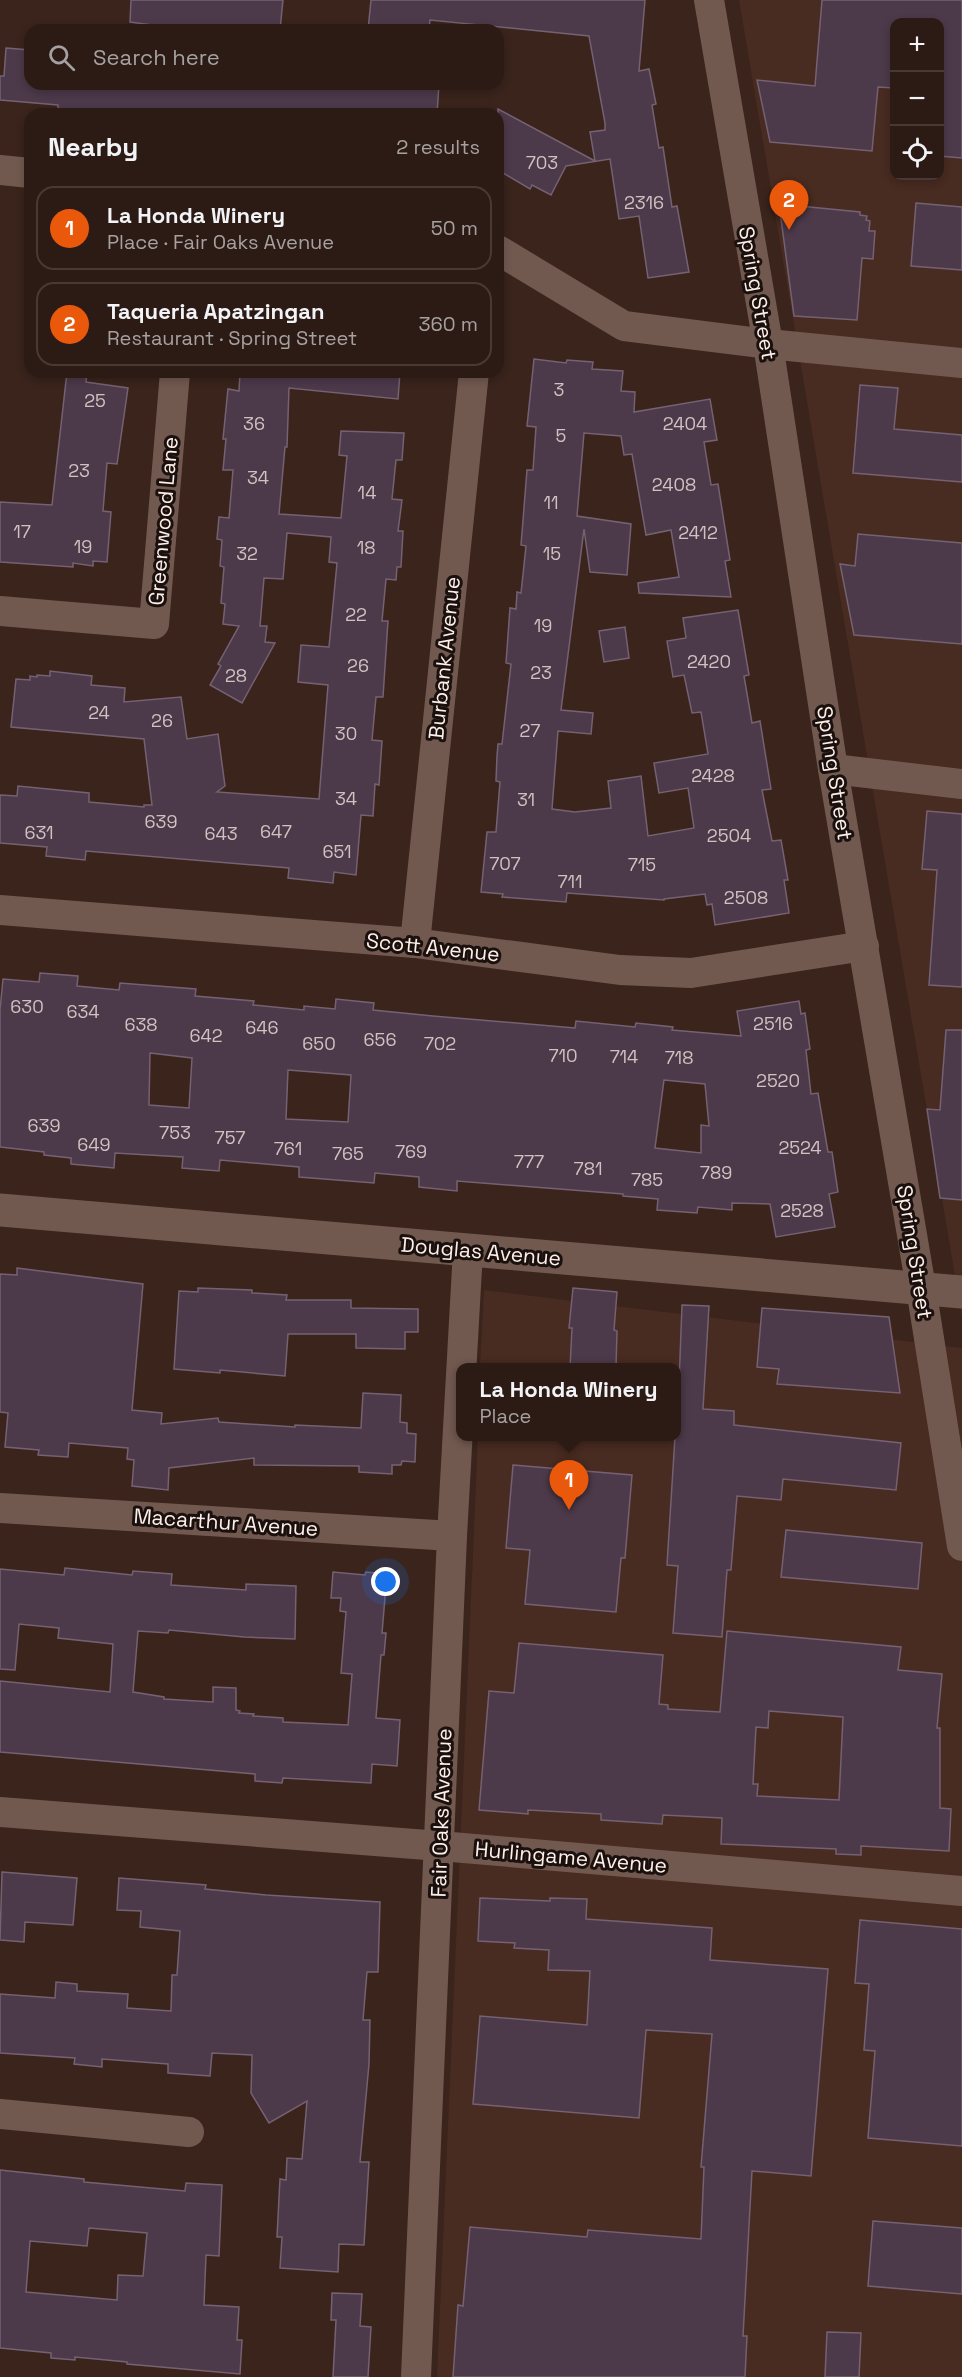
<!DOCTYPE html>
<meta charset="utf-8">
<style>
body{margin:0;font-family:"Space Grotesk",sans-serif;background:#382822;color:#f1f3f6}
.controls{position:absolute;right:18px;top:18px;display:grid;overflow:hidden;border-radius:12px;box-shadow:0 3px 9px #0003}
.controls button{width:54px;height:54px;display:grid;place-items:center;padding:0;border:0;border-bottom:2px solid #483934;background:#2c1b15;color:#f1f3f6;font:30px sans-serif}
.you{position:absolute;left:386px;top:1582px;width:21px;height:21px;margin:-15px;border:4px solid #fff;border-radius:50%;background:#1a73e8;box-shadow:0 0 0 9px #1a73e833}
.badge{display:grid;place-items:center;width:39px;height:39px;border-radius:50%;background:#ea580c;color:#fff;font-size:20px;font-weight:700}
.pin{position:absolute;translate:-50% -50px;filter:drop-shadow(0 2px 3px #0008)}
.pin::after{content:'';position:absolute;top:32px;width:21px;height:18px;background:inherit;clip-path:polygon(0 0,100% 0,50% 100%)}
.popup{position:absolute;left:456px;top:1363px;width:225px;height:78px;box-sizing:border-box;display:grid;place-content:center;border-radius:12px;background:#2c1b15;filter:drop-shadow(0 2px 4px #0005);font-size:20px;white-space:nowrap;color:#a6a1a0}
.popup b{font-size:22px;color:#f1f3f6}
.popup::after{content:'';position:absolute;left:50%;top:100%;margin-left:-12px;border:12px solid transparent;border-top-color:#2c1b15}
.list{margin:0;padding:0;list-style:none}
h2{display:flex;justify-content:space-between;align-items:center;height:78px;margin:0;padding:0 24px;font-size:26px}
h2 small{font-size:20px;font-weight:400;color:#a6a1a0}
.list li{display:grid;grid-template-columns:39px 1fr auto;gap:18px;align-items:center;box-sizing:border-box;height:84px;margin:0 12px 12px;padding:0 12px;border:2px solid #483934;border-radius:18px}
.list b{display:block;font-size:22px;white-space:nowrap}
.list p{margin:0;font-size:20px;white-space:nowrap;color:#a6a1a0}
.list em{font-size:20px;font-style:normal;color:#a6a1a0}
.icon{flex:none;width:33px;height:33px;fill:none;stroke:currentColor;stroke-width:2;stroke-linecap:round;stroke-linejoin:round}
.map{position:relative;flex:none;width:962px;height:2377px;overflow:hidden}
.search{position:absolute;background:#2c1b15;box-shadow:0 3px 9px #0003;left:24px;top:24px;width:480px;height:66px;display:flex;align-items:center;gap:15px;box-sizing:border-box;padding:0 21px;border-radius:18px;color:#a6a1a0;font-size:22px}
.panel{position:absolute;background:#2c1b15;box-shadow:0 3px 9px #0003;left:24px;top:108px;width:480px;height:270px;border-radius:18px}
.map>svg:first-child{display:block}
</style>
<div class="map">
<svg width="962" height="2377" viewBox="0 0 962 2377">
<rect width="100%" height="100%" fill="#3a241c"/>
<g fill="#482b21" fill-rule="evenodd">
<path d="M739 0H962V1317ZM894 22H940V176H894Z"/>
<polygon points="484,1290 962,1348 962,2377 437,2377 478,1437 677,1436 677,1368 480,1367"/>
</g>
<g fill="#4c3949" stroke="#756172" stroke-width="1.5" fill-rule="evenodd">
<polygon points="131,0 283,0 280,30 224,26 223,30 190,30 130,22"/>
<polygon points="371,0 645,0 639,71 649,69 656,104 652,105 659,148 663,147 672,207 677,206 689,272 648,278 639,216 619,219 610,159 566,166 551,195 532,185 530,189 498,170 498,109 595,161 590,132 605,130 605,123 589,36 430,20 429,30 368,30"/>
<polygon points="822,0 962,0 962,158 939,156 939,22 894,22 894,88 878,87 872,151 770,142 757,80 815,86"/>
<polygon points="6,48 30,50 30,84 362,84 410,88 410,84 439,84 437,114 58,114 58,105 0,100 0,76 4,76"/>
<polygon points="916,203 962,207 962,270 911,266"/>
<polygon points="779,204 860,212 860,215 867,216 866,220 870,221 869,231 875,231 873,259 862,258 857,320 794,316"/>
<polygon points="534,359 566,363 567,360 593,362 592,369 623,371 621,391 635,392 634,412 710,399 717,440 704,442 711,485 718,484 730,560 725,561 731,597 639,593 638,583 679,577 671,530 646,535 632,454 624,455 621,436 584,433 577,516 631,524 627,575 590,572 584,529 561,710 593,713 591,734 558,731 552,809 575,812 611,808 608,781 641,776 648,836 694,828 688,788 659,793 654,763 708,754 701,712 692,713 684,675 673,677 667,641 686,638 683,618 738,610 749,675 744,676 752,723 760,721 771,789 762,790 772,841 781,840 788,880 784,880 789,913 715,925 712,904 707,905 705,894 664,899 664,900 567,893 566,902 502,897 503,894 481,892 487,832 496,832 500,782 496,781 497,756 498,744 502,744 511,664 506,663 510,608 516,609 517,592 521,593 526,546 521,545 527,470 533,470 536,427 527,426"/>
<polygon points="67,372 87,372 86,382 128,388 117,464 107,463 103,511 111,512 107,562 93,561 93,566 73,563 73,567 0,562 0,502 52,505"/>
<polygon points="240,372 400,372 398,399 289,388 287,447 285,447 279,514 341,518 347,456 339,455 341,431 404,433 402,460 396,460 392,499 402,500 398,531 403,531 401,567 397,567 396,580 386,579 382,621 388,621 383,697 376,697 372,740 382,741 379,785 375,784 373,816 361,815 356,875 334,872 333,883 288,878 289,868 86,851 85,860 46,856 47,847 0,843 0,795 17,796 18,786 89,793 89,802 144,807 144,805 152,805 144,739 11,727 16,679 30,680 30,676 37,677 37,675 50,676 50,671 92,676 91,685 125,688 124,702 181,697 187,739 218,734 225,786 217,792 319,799 328,685 298,682 301,645 329,647 337,563 329,562 331,537 287,533 283,579 264,578 260,626 267,626 265,642 275,643 242,703 210,685 221,666 218,664 239,626 223,624 225,604 221,603 224,567 220,566 222,540 217,539 219,517 229,518 233,470 223,470 226,439 223,439 228,389 239,391"/>
<polygon points="860,385 898,388 894,429 962,435 962,482 853,473"/>
<polygon points="858,534 962,543 962,644 854,635 840,564 855,566"/>
<polygon points="625,627 629,658 604,662 599,631"/>
<polygon points="927,811 962,814 962,987 929,985 937,870 922,869"/>
<path d="M40 973 78 976 77 986 119 990 120 983 196 989 195 996 254 1001 253 1005 304 1010V1006L335 1009 336 999 374 1003 373 1010 433 1016 575 1028 576 1021 635 1027 636 1023 673 1027 672 1030 741 1036 737 1011 799 1001 801 1014 805 1013 810 1049 806 1050 811 1094 818 1093 828 1152H832L838 1192 829 1194 835 1227 776 1237 770 1204 732 1203V1210L698 1207 697 1213 657 1210 658 1199 623 1196V1194L457 1181V1191L419 1187V1177L375 1173 374 1183 299 1177V1167L220 1160 219 1171 182 1168 183 1157 115 1153 114 1168 71 1164V1158L44 1155V1152L0 1147V1010L3 979 39 982ZM150 1053 192 1058 189 1108 149 1105ZM288 1070 351 1075 348 1122 286 1119ZM664 1080 705 1084 709 1126 701 1125V1153L655 1148Z"/>
<polygon points="946,1030 962,1030 962,1200 940,1198 927,1109 940,1110"/>
<polygon points="17,1268 143,1284 132,1410 162,1413 161,1424 218,1418 219,1422 295,1427 295,1425 361,1428 363,1393 401,1395 400,1422 407,1423 407,1433 416,1434 415,1462 402,1461 401,1465 392,1465 392,1474 359,1472 359,1466 254,1465 254,1458 169,1468 168,1490 132,1486 134,1460 127,1459 128,1448 69,1443 68,1457 38,1455 39,1450 5,1447 8,1413 0,1412 0,1274 17,1275"/>
<polygon points="198,1288 252,1290 252,1293 287,1295 286,1300 351,1300 351,1308 418,1309 418,1332 405,1332 405,1349 356,1348 356,1334 288,1334 285,1376 220,1370 220,1373 174,1369 179,1291 198,1292"/>
<polygon points="573,1288 617,1292 614,1330 617,1331 616,1368 570,1368 572,1328 569,1328"/>
<polygon points="682,1305 709,1306 703,1409 734,1411 734,1425 901,1443 896,1490 783,1479 781,1500 737,1496 731,1570 727,1570 722,1637 673,1633 678,1566 667,1565 675,1437 677,1437"/>
<polygon points="762,1308 889,1317 900,1393 777,1384 779,1369 757,1367"/>
<polygon points="513,1465 632,1475 625,1558 621,1558 616,1612 525,1604 530,1550 506,1548"/>
<polygon points="786,1530 922,1543 918,1589 781,1577"/>
<polygon points="65,1568 132,1575 133,1571 172,1574 171,1585 246,1590 246,1584 296,1586 295,1639 244,1637 169,1630 168,1633 138,1631 133,1692 164,1697 164,1699 213,1702 213,1687 236,1688 236,1710 240,1711 239,1713 254,1714 253,1716 283,1718 283,1722 348,1725 352,1674 341,1673 346,1612 340,1611 341,1598 331,1598 333,1572 365,1575 366,1572 387,1574 382,1633 386,1633 384,1655 381,1655 376,1718 400,1720 397,1766 372,1764 371,1783 283,1778 282,1783 255,1781 255,1774 0,1752 0,1681 110,1692 113,1644 58,1638 59,1628 19,1624 15,1670 0,1669 0,1569 64,1575"/>
<path d="M727 1631 901 1647 898 1670 942 1674 937 1728H940V1808L951 1809 949 1851 861 1846V1855L836 1854V1849L721 1844 722 1818 663 1815 662 1824 601 1820V1814L528 1810V1814L479 1810 489 1691 514 1693 519 1643 663 1655 659 1704 668 1705V1709L720 1712ZM769 1711 843 1717 839 1800 757 1796 758 1784H753L756 1727 768 1728Z"/>
<polygon points="2,1872 77,1878 73,1925 25,1922 24,1942 0,1940"/>
<polygon points="119,1878 206,1885 205,1889 266,1895 380,1902 378,1972 367,1972 363,2020 370,2020 369,2064 360,2162 369,2162 364,2245 339,2244 338,2272 280,2268 282,2237 277,2237 280,2179 286,2180 287,2158 302,2159 307,2101 269,2123 251,2093 252,2055 212,2053 210,2076 168,2073 168,2064 102,2059 102,2067 74,2064 75,2058 0,2053 0,1994 55,1998 56,1982 77,1984 77,1991 128,1994 127,2008 171,2011 172,1975 177,1975 180,1931 140,1927 141,1911 117,1910"/>
<polygon points="480,1898 550,1901 550,1898 587,1899 586,1919 712,1928 710,1960 828,1969 811,2176 752,2171 743,2336 747,2336 745,2377 453,2377 458,2305 463,2306 470,2227 587,2237 588,2230 701,2239 704,2167 701,2167 712,2034 646,2030 639,2118 473,2104 480,2016 587,2025 590,1971 548,1970 549,1950 514,1948 515,1943 478,1941"/>
<polygon points="860,1920 962,1929 962,2146 868,2138 875,2051 864,2050 869,1984 855,1983"/>
<path d="M0 2170 84 2179V2182L185 2191 186 2183 222 2185 219 2256 206 2255 204 2305 239 2307 237 2340H242L240 2374 127 2364V2362L75 2357V2360L51 2358V2353L0 2348ZM89 2228 147 2233 143 2276 118 2275 117 2300 26 2292 30 2241 87 2246Z"/>
<polygon points="873,2221 962,2228 962,2294 868,2286"/>
<polygon points="332,2293 362,2294 360,2326 371,2327 368,2377 333,2377 336,2320 331,2320"/>
<polygon points="827,2332 861,2333 859,2377 825,2377"/>
</g>
<g fill="none" stroke-linecap="round" stroke-linejoin="round">
<g stroke="#725950" stroke-width="30">
<polyline points="709,0 768,344 833,769 921,1288 962,1546"/>
<polyline points="0,170 30,173"/>
<polyline points="498,250 624,326 768,344 962,363"/>
<polyline points="0,611 154,624 175,372"/>
<polyline points="833,769 962,784"/>
<polyline points="0,910 415,943 620,970 691,973 864,946"/>
<polyline points="415,943 474,372"/>
<polyline points="0,1508 452,1536"/>
<polyline points="0,1812 440,1846 962,1891"/>
<polyline points="0,2114 189,2132"/>
<polyline points="416,2377 452,1536 468,1250"/>
</g>
<polyline stroke="#725950" stroke-width="33" points="0,1210 962,1292"/>
</g>
<g text-anchor="middle" dominant-baseline="central" stroke-width="6" stroke-linejoin="round" paint-order="stroke">
<g font-size="18" fill="#d1c1c0">
<text x="542" y="162">703</text>
<text x="644" y="202">2316</text>
<text x="559" y="389">3</text>
<text x="95" y="400">25</text>
<text x="254" y="423">36</text>
<text x="685" y="423">2404</text>
<text x="561" y="435">5</text>
<text x="79" y="470">23</text>
<text x="258" y="477">34</text>
<text x="674" y="484">2408</text>
<text x="367" y="492">14</text>
<text x="551" y="502">11</text>
<text x="22" y="531">17</text>
<text x="698" y="532">2412</text>
<text x="83" y="546">19</text>
<text x="366" y="547">18</text>
<text x="247" y="553">32</text>
<text x="552" y="553">15</text>
<text x="356" y="614">22</text>
<text x="543" y="625">19</text>
<text x="709" y="661">2420</text>
<text x="358" y="665">26</text>
<text x="541" y="672">23</text>
<text x="236" y="675">28</text>
<text x="99" y="712">24</text>
<text x="162" y="720">26</text>
<text x="530" y="730">27</text>
<text x="346" y="733">30</text>
<text x="713" y="775">2428</text>
<text x="346" y="798">34</text>
<text x="526" y="799">31</text>
<text x="161" y="821">639</text>
<text x="276" y="831">647</text>
<text x="39" y="832">631</text>
<text x="221" y="833">643</text>
<text x="729" y="835">2504</text>
<text x="337" y="851">651</text>
<text x="505" y="863">707</text>
<text x="642" y="864">715</text>
<text x="570" y="881">711</text>
<text x="746" y="897">2508</text>
<text x="27" y="1006">630</text>
<text x="83" y="1011">634</text>
<text x="773" y="1023">2516</text>
<text x="141" y="1024">638</text>
<text x="262" y="1027">646</text>
<text x="206" y="1035">642</text>
<text x="380" y="1039">656</text>
<text x="319" y="1043">650</text>
<text x="440" y="1043">702</text>
<text x="563" y="1055">710</text>
<text x="624" y="1056">714</text>
<text x="679" y="1057">718</text>
<text x="778" y="1080">2520</text>
<text x="44" y="1125">639</text>
<text x="175" y="1132">753</text>
<text x="230" y="1137">757</text>
<text x="94" y="1144">649</text>
<text x="800" y="1147">2524</text>
<text x="288" y="1148">761</text>
<text x="411" y="1151">769</text>
<text x="348" y="1153">765</text>
<text x="529" y="1161">777</text>
<text x="588" y="1168">781</text>
<text x="716" y="1172">789</text>
<text x="647" y="1179">785</text>
<text x="802" y="1210">2528</text>
</g>
<g font-size="21" fill="#fdeee8" stroke="#1a100d">
<text transform="translate(758 293) rotate(80)">Spring Street</text>
<text transform="translate(163 521) rotate(-85)">Greenwood Lane</text>
<text transform="translate(444 658) rotate(-84)">Burbank Avenue</text>
<text transform="translate(835 773) rotate(81)">Spring Street</text>
<text transform="translate(433 947) rotate(6)">Scott Avenue</text>
<text transform="translate(481 1251) rotate(5)">Douglas Avenue</text>
<text transform="translate(915 1252) rotate(81)">Spring Street</text>
<text transform="translate(226 1522) rotate(4)">Macarthur Avenue</text>
<text transform="translate(441 1813) rotate(-88)">Fair Oaks Avenue</text>
<text transform="translate(571 1857) rotate(5)">Hurlingame Avenue</text>
</g>
</g>
</svg>
<div class="controls">
<button>+</button>
<button>−</button>
<button><svg class="icon" aria-label="locate" viewBox="0 0 24 24"><circle cx="12" cy="12" r="6"/><path d="M12 2v4M12 18v4M2 12h4M18 12h4"/></svg></button>
</div>
<div class="you"></div>
<div class="pin badge" style="left:569px;top:1510px">1</div>
<div class="popup"><b>La Honda Winery</b>Place</div>
<div class="pin badge" style="left:789px;top:230px">2</div>
<div class="search"><svg class="icon" aria-label="search" viewBox="0 0 24 24"><circle cx="10" cy="10" r="6"/><path d="M15 15l6 6"/></svg>Search here</div>
<section class="panel">
<h2>Nearby<small>2 results</small></h2>
<ul class="list">
<li><span class="badge">1</span><div><b>La Honda Winery</b><p>Place · Fair Oaks Avenue</p></div><em>50 m</em></li>
<li><span class="badge">2</span><div><b>Taqueria Apatzingan</b><p>Restaurant · Spring Street</p></div><em>360 m</em></li>
</ul>
</section>
</div>
